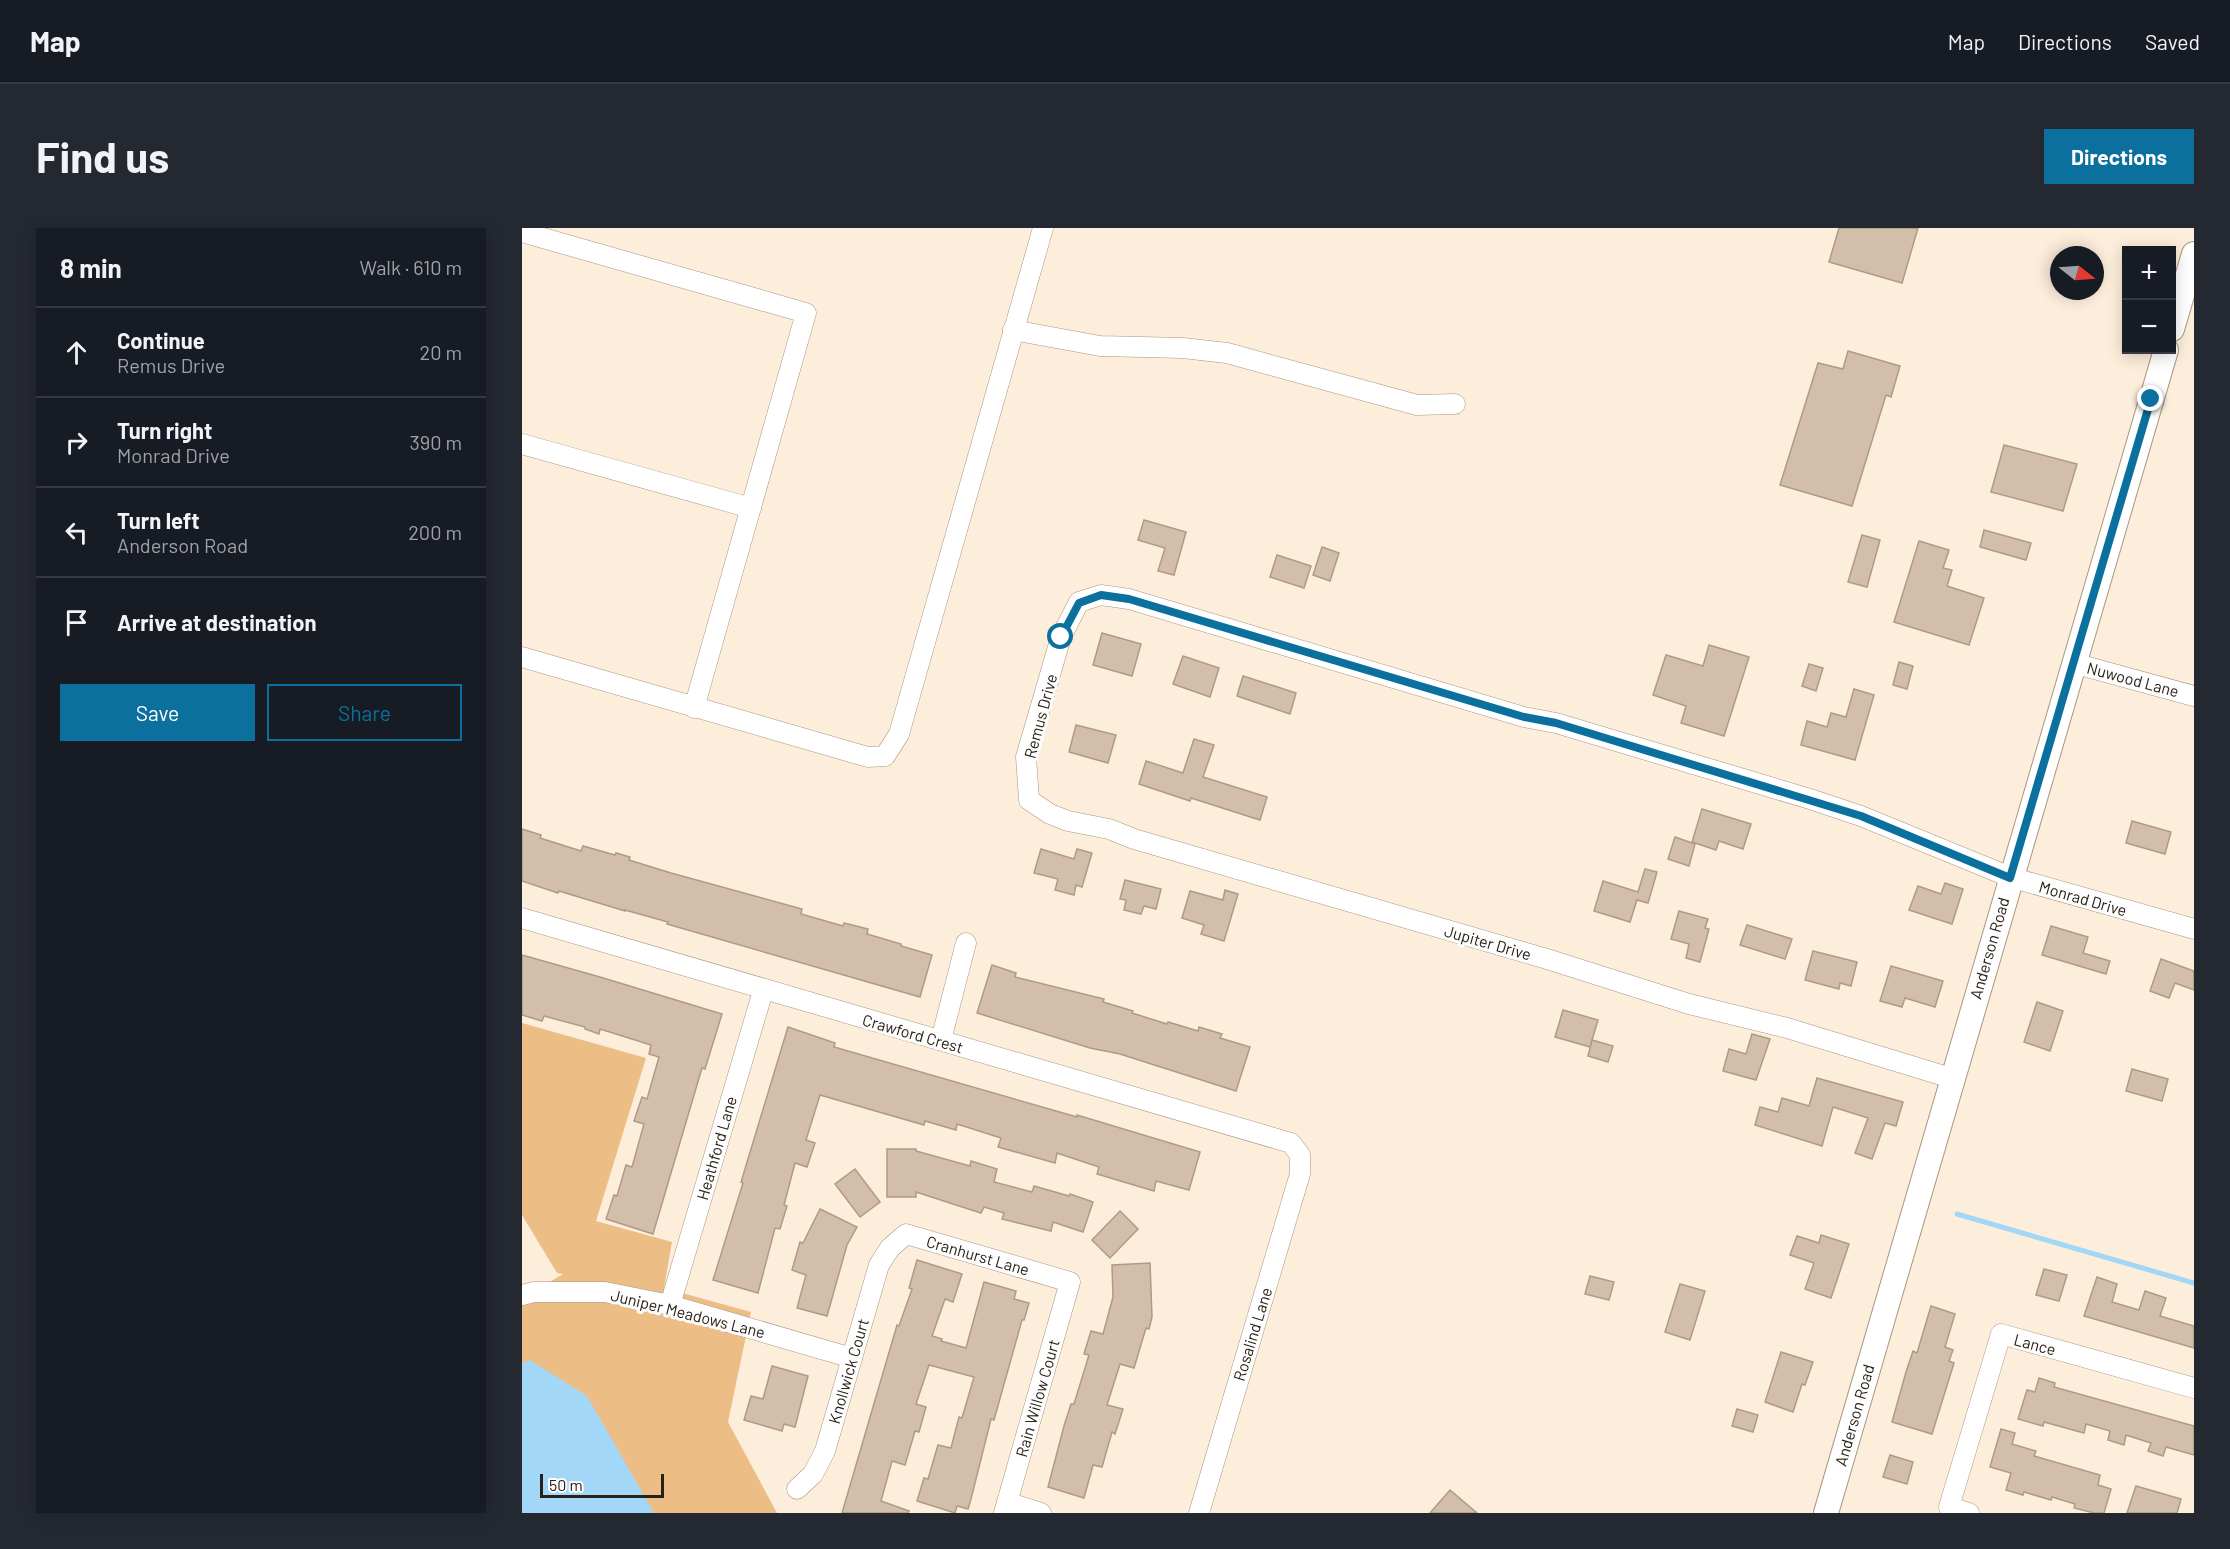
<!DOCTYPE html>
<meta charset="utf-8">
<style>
body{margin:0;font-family:Barlow,sans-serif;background:#242831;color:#f1f3f6}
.controls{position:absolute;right:18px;top:18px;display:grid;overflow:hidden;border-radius:0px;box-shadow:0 3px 15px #0003}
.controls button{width:54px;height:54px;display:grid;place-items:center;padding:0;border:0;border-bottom:2px solid #363941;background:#171b24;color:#f1f3f6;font:30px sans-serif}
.compass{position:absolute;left:1528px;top:18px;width:54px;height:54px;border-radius:50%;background:#171b24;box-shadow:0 3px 15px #0003;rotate:107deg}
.scale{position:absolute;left:18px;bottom:15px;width:124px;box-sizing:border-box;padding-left:6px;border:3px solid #282119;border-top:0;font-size:16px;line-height:21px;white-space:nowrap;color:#282119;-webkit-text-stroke:4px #fdfdfd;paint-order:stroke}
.stop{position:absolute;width:18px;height:18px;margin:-14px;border:4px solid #0b709d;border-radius:50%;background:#fff}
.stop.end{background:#0b709d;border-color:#fff;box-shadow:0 2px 6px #0008}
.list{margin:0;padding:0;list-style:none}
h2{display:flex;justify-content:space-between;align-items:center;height:78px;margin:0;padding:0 24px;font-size:26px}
h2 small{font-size:20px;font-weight:400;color:#9ea1a6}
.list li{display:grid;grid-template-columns:39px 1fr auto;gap:18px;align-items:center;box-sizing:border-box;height:90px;padding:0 24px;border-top:2px solid #363941}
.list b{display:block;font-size:22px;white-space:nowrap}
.list p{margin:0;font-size:20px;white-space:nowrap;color:#9ea1a6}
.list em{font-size:20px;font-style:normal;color:#9ea1a6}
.actions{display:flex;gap:12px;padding:18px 24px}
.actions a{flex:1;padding:14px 0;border:2px solid #0b709d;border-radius:0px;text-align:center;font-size:21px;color:#0b709d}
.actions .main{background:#0b709d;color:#fff}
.icon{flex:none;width:33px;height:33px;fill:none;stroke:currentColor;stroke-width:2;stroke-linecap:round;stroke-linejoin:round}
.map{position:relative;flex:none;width:1672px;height:1285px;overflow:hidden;border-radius:0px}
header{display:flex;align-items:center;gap:36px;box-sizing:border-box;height:84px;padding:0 30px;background:#171b24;border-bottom:2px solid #363941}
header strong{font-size:28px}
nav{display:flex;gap:33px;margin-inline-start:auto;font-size:21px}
.intro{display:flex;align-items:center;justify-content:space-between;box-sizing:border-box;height:144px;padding:0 36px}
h1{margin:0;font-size:42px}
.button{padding:15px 27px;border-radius:0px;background:#0b709d;color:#fff;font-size:21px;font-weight:700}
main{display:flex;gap:36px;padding:0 36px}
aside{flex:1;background:#171b24;border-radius:0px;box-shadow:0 3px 15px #0003}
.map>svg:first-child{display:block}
</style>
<header>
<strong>Map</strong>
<nav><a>Map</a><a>Directions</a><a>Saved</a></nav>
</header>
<div class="intro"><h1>Find us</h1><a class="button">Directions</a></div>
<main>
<aside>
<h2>8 min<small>Walk · 610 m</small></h2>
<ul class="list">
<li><svg class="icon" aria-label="ahead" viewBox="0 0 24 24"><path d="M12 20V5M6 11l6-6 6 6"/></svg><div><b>Continue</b><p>Remus Drive</p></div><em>20 m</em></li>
<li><svg class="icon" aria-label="right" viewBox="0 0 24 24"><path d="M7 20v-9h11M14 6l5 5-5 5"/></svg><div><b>Turn right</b><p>Monrad Drive</p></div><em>390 m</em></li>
<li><svg class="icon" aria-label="left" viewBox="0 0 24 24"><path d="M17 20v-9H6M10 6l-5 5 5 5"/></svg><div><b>Turn left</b><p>Anderson Road</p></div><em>200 m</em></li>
<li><svg class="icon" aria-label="arrive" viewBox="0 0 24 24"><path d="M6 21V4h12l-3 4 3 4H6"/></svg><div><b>Arrive at destination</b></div></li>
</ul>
<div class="actions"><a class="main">Save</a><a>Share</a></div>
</aside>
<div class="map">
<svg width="1672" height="1285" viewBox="0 0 1672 1285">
<rect width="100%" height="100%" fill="#fdeddb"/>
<polygon fill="#edbd86" points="0,795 124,830 74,993 150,1014 142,1060 229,1084 206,1194 255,1285 0,1285 0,1071 41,1046 35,1045 0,987"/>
<polygon fill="#a3d7f8" points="8,1132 65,1168 132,1285 0,1285 0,1135"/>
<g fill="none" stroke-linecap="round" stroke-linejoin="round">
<polyline stroke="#a3d7f8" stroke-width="5" points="1435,986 1672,1055"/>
</g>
<g fill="#d3bfa9" stroke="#ae9b86" stroke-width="1.5">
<polygon points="1317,0 1396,0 1380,55 1307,34"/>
<polygon points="1326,123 1378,138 1369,169 1364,167 1330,278 1258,257 1296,135 1321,141"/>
<polygon points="1482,217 1555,236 1541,283 1469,264"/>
<polygon points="622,292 664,304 652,347 636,343 643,320 616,312"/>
<polygon points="1462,302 1509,315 1504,332 1458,319"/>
<polygon points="1340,307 1358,312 1345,359 1326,354"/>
<polygon points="1397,313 1427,322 1421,340 1430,342 1425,358 1462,370 1447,417 1372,394"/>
<polygon points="800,319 817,325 808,353 791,347"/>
<polygon points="755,327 789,338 782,360 748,349"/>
<polygon points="580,405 619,416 610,448 571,437"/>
<polygon points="1187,417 1227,429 1202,508 1159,495 1164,478 1131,467 1144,427 1181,438"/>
<polygon points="661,428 697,440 688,469 651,456"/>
<polygon points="1377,434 1391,438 1385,461 1371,457"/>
<polygon points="1287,436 1301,440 1294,463 1280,458"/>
<polygon points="721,448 774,465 768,486 715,468"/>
<polygon points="1332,461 1352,467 1333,532 1279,517 1285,493 1305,499 1309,485 1324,489"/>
<polygon points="554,497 594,507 586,535 547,524"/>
<polygon points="672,511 692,517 681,549 745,569 738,592 669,570 668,573 617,556 624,533 661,545"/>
<polygon points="1180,581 1229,596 1221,621 1197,613 1194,622 1170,614"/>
<polygon points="1610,593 1649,604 1643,626 1604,615"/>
<polygon points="0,601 19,607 18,610 59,623 61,618 93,627 94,625 108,629 107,632 149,645 280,681 279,686 321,698 322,695 346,701 345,706 379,716 379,718 410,727 398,769 145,696 146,694 103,682 103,683 37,663 36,665 0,653"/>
<polygon points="1153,609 1173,616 1167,638 1146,631"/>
<polygon points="519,621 552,631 555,621 570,625 560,659 554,657 552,667 533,662 536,651 512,645"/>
<polygon points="1123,641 1135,644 1126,675 1115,672 1108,694 1072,683 1081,653 1116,664"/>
<polygon points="603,652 639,661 634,681 622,678 619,686 602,682 604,672 598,671"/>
<polygon points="1423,655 1441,661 1430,696 1387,682 1396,658 1419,666"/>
<polygon points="703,662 716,666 702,713 679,706 682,697 660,690 668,663 701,672"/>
<polygon points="1157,683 1186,691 1183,700 1187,701 1178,734 1164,730 1167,716 1149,711"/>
<polygon points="1225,697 1270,711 1263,731 1218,717"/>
<polygon points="1529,698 1566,709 1561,725 1588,733 1584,746 1520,727"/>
<polygon points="1291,723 1335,734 1329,758 1318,755 1317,761 1283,752"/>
<polygon points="0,727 78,749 200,786 183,841 180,840 131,1006 84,991 92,967 95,968 104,937 110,939 122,896 112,893 120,869 125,871 137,829 127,826 129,817 78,801 77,806 63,801 63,799 22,788 20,793 0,787"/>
<polygon points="1639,731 1672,743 1672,762 1653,755 1647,770 1628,763"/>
<polygon points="470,737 494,745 493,749 582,771 581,774 611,783 610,785 645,796 646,794 676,803 677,799 700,806 698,810 728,819 714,863 598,826 568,820 455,785"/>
<polygon points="1369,738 1421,753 1413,779 1383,770 1380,779 1358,773"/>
<polygon points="1515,774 1541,783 1528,823 1502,814"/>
<polygon points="1041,782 1076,792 1068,819 1033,809"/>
<polygon points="266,799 313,815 312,819 555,889 555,887 678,924 667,962 634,953 632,963 575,946 577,939 535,925 533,935 476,919 479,910 435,896 434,902 403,893 402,897 298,867 284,912 293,915 285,939 273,935 262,977 265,978 258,1001 253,1000 236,1065 191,1052 221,955 219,954"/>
<polygon points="1230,806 1248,811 1234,852 1201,843 1207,821 1224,826"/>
<polygon points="1070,812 1091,818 1086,834 1066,828"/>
<polygon points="1610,841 1646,851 1640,873 1604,863"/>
<polygon points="1295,850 1381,874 1374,898 1363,895 1350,931 1333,925 1346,890 1311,879 1300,918 1233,897 1238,879 1256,884 1260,870 1287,878"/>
<polygon points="365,921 394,921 394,923 448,938 449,933 475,941 472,954 510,964 512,958 547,968 548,966 571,974 561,1004 531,994 529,1003 480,991 482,985 462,979 459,985 394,964 394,969 365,969"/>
<polygon points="333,941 358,974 338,989 313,956"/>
<polygon points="298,981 335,999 325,1017 305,1088 275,1080 284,1047 270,1042 278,1014 281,1015"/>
<polygon points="598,983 616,1001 588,1030 570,1012"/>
<polygon points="1299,1007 1327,1016 1309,1070 1283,1061 1292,1035 1268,1027 1275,1008 1297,1015"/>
<polygon points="395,1032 440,1046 431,1074 423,1071 410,1108 420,1111 419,1113 444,1120 462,1054 494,1063 492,1071 507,1075 502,1092 500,1092 472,1192 469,1191 449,1271 446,1281 435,1278 433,1285 395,1273 402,1250 406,1251 416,1217 429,1220 437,1189 440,1190 452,1149 407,1137 394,1176 404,1179 397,1204 393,1203 383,1237 370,1233 359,1273 387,1283 386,1285 320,1285 375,1097 377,1098 390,1061 387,1060"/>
<polygon points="628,1035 630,1089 627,1101 624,1100 612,1140 598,1136 585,1177 601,1181 593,1206 590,1204 580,1239 571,1237 562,1270 526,1259 542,1198 549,1176 552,1176 567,1127 562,1126 569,1103 581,1106 591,1069 590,1037"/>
<polygon points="1522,1041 1545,1047 1537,1073 1514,1067"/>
<polygon points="1068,1048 1092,1054 1087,1072 1063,1066"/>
<polygon points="1575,1049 1595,1056 1590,1074 1617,1082 1623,1063 1644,1070 1638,1088 1672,1098 1672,1120 1562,1088"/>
<polygon points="1158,1056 1183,1063 1168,1112 1143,1104"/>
<polygon points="1409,1078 1433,1086 1423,1119 1431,1122 1427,1133 1432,1135 1410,1206 1370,1194 1384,1144 1391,1123 1395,1125"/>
<polygon points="1259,1124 1291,1134 1283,1157 1280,1156 1271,1184 1243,1174"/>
<polygon points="250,1138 286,1148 273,1199 262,1196 260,1203 222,1192 229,1168 241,1171"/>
<polygon points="1517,1150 1533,1155 1532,1159 1672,1198 1672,1227 1644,1219 1641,1228 1626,1223 1629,1215 1604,1207 1602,1217 1586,1212 1588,1203 1564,1196 1562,1205 1522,1194 1521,1198 1496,1191 1505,1162 1513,1164"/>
<polygon points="1215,1181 1236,1187 1231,1204 1210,1198"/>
<polygon points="1479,1201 1493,1205 1490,1216 1514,1223 1512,1228 1578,1247 1576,1257 1589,1261 1582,1285 1572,1285 1552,1280 1553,1276 1530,1269 1529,1272 1502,1264 1501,1267 1484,1262 1489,1245 1468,1239"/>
<polygon points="1368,1227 1391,1234 1385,1256 1361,1249"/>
<polygon points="1614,1258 1659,1271 1655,1285 1605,1285"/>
<polygon points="928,1262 955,1285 908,1285"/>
</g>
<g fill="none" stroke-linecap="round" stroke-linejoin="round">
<g stroke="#a99681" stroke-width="21">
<g id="minor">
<polyline points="0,4 284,85 172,480"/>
<polyline points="491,102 578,118 661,120 705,125 895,177 933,176"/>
<polyline points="0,216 229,280"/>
<polyline points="0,429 346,529 363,528 377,506 521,0"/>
<polyline points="1551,435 1672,468"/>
<path d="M0 690C255 767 512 840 769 915L778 927V946L677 1285"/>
<polyline points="419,812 444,715"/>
<polyline points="1429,850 1265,800 1167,776 1025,731 612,611 587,601 546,593 528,586 507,572 504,529 539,409 557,374 579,367 607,371 1002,489 1034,495 1288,571 1339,588 1488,649 1672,701"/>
<polyline points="0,1067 12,1064 83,1064 148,1077 330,1130"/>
<polyline points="148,1077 241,763"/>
<polyline points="275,1261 291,1246 303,1223 357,1037 368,1020 384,1006 548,1054 482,1285"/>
<polyline points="485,1274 519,1285"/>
<polyline points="1447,1285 1427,1279 1479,1106 1672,1160"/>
</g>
</g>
<g stroke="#a99681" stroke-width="26">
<g id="tertiary">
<polyline points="1650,101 1672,26"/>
<polyline points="1304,1285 1644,122"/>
</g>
</g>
<use href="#minor" stroke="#fff" stroke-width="20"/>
<use href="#tertiary" stroke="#fff" stroke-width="24"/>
</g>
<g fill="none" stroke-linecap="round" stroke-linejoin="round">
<polyline stroke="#0b709d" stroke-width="8" points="539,409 557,375 579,367 607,371 1002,489 1034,495 1339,588 1488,650 1629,171"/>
</g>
<g text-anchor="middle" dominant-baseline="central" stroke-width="6" stroke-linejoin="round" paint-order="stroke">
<g font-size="16" fill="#282119" stroke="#fdfdfd">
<text transform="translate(1611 451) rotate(15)">Nuwood Lane</text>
<text transform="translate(518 488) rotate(-75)">Remus Drive</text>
<text transform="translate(1561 670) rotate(16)">Monrad Drive</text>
<text transform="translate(966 714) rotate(16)">Jupiter Drive</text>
<text transform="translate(1467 720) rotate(-74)">Anderson Road</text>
<text transform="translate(391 805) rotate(16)">Crawford Crest</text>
<text transform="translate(194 920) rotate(-74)">Heathford Lane</text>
<text transform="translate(456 1027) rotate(16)">Cranhurst Lane</text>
<text transform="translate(166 1085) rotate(14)">Juniper Meadows Lane</text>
<text transform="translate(730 1106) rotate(-73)">Rosalind Lane</text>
<text transform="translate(1513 1116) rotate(15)">Lance</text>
<text transform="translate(326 1143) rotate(-74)">Knollwick Court</text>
<text transform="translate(515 1170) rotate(-74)">Rain Willow Court</text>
<text transform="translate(1332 1187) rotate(-74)">Anderson Road</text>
</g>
</g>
</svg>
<div class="controls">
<button>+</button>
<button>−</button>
</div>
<svg class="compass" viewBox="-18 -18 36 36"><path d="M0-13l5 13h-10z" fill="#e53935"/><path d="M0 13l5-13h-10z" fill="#9ea1a6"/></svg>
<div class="scale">50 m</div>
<div class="stop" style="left:539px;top:409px"></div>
<div class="stop end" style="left:1629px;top:171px"></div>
</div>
</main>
